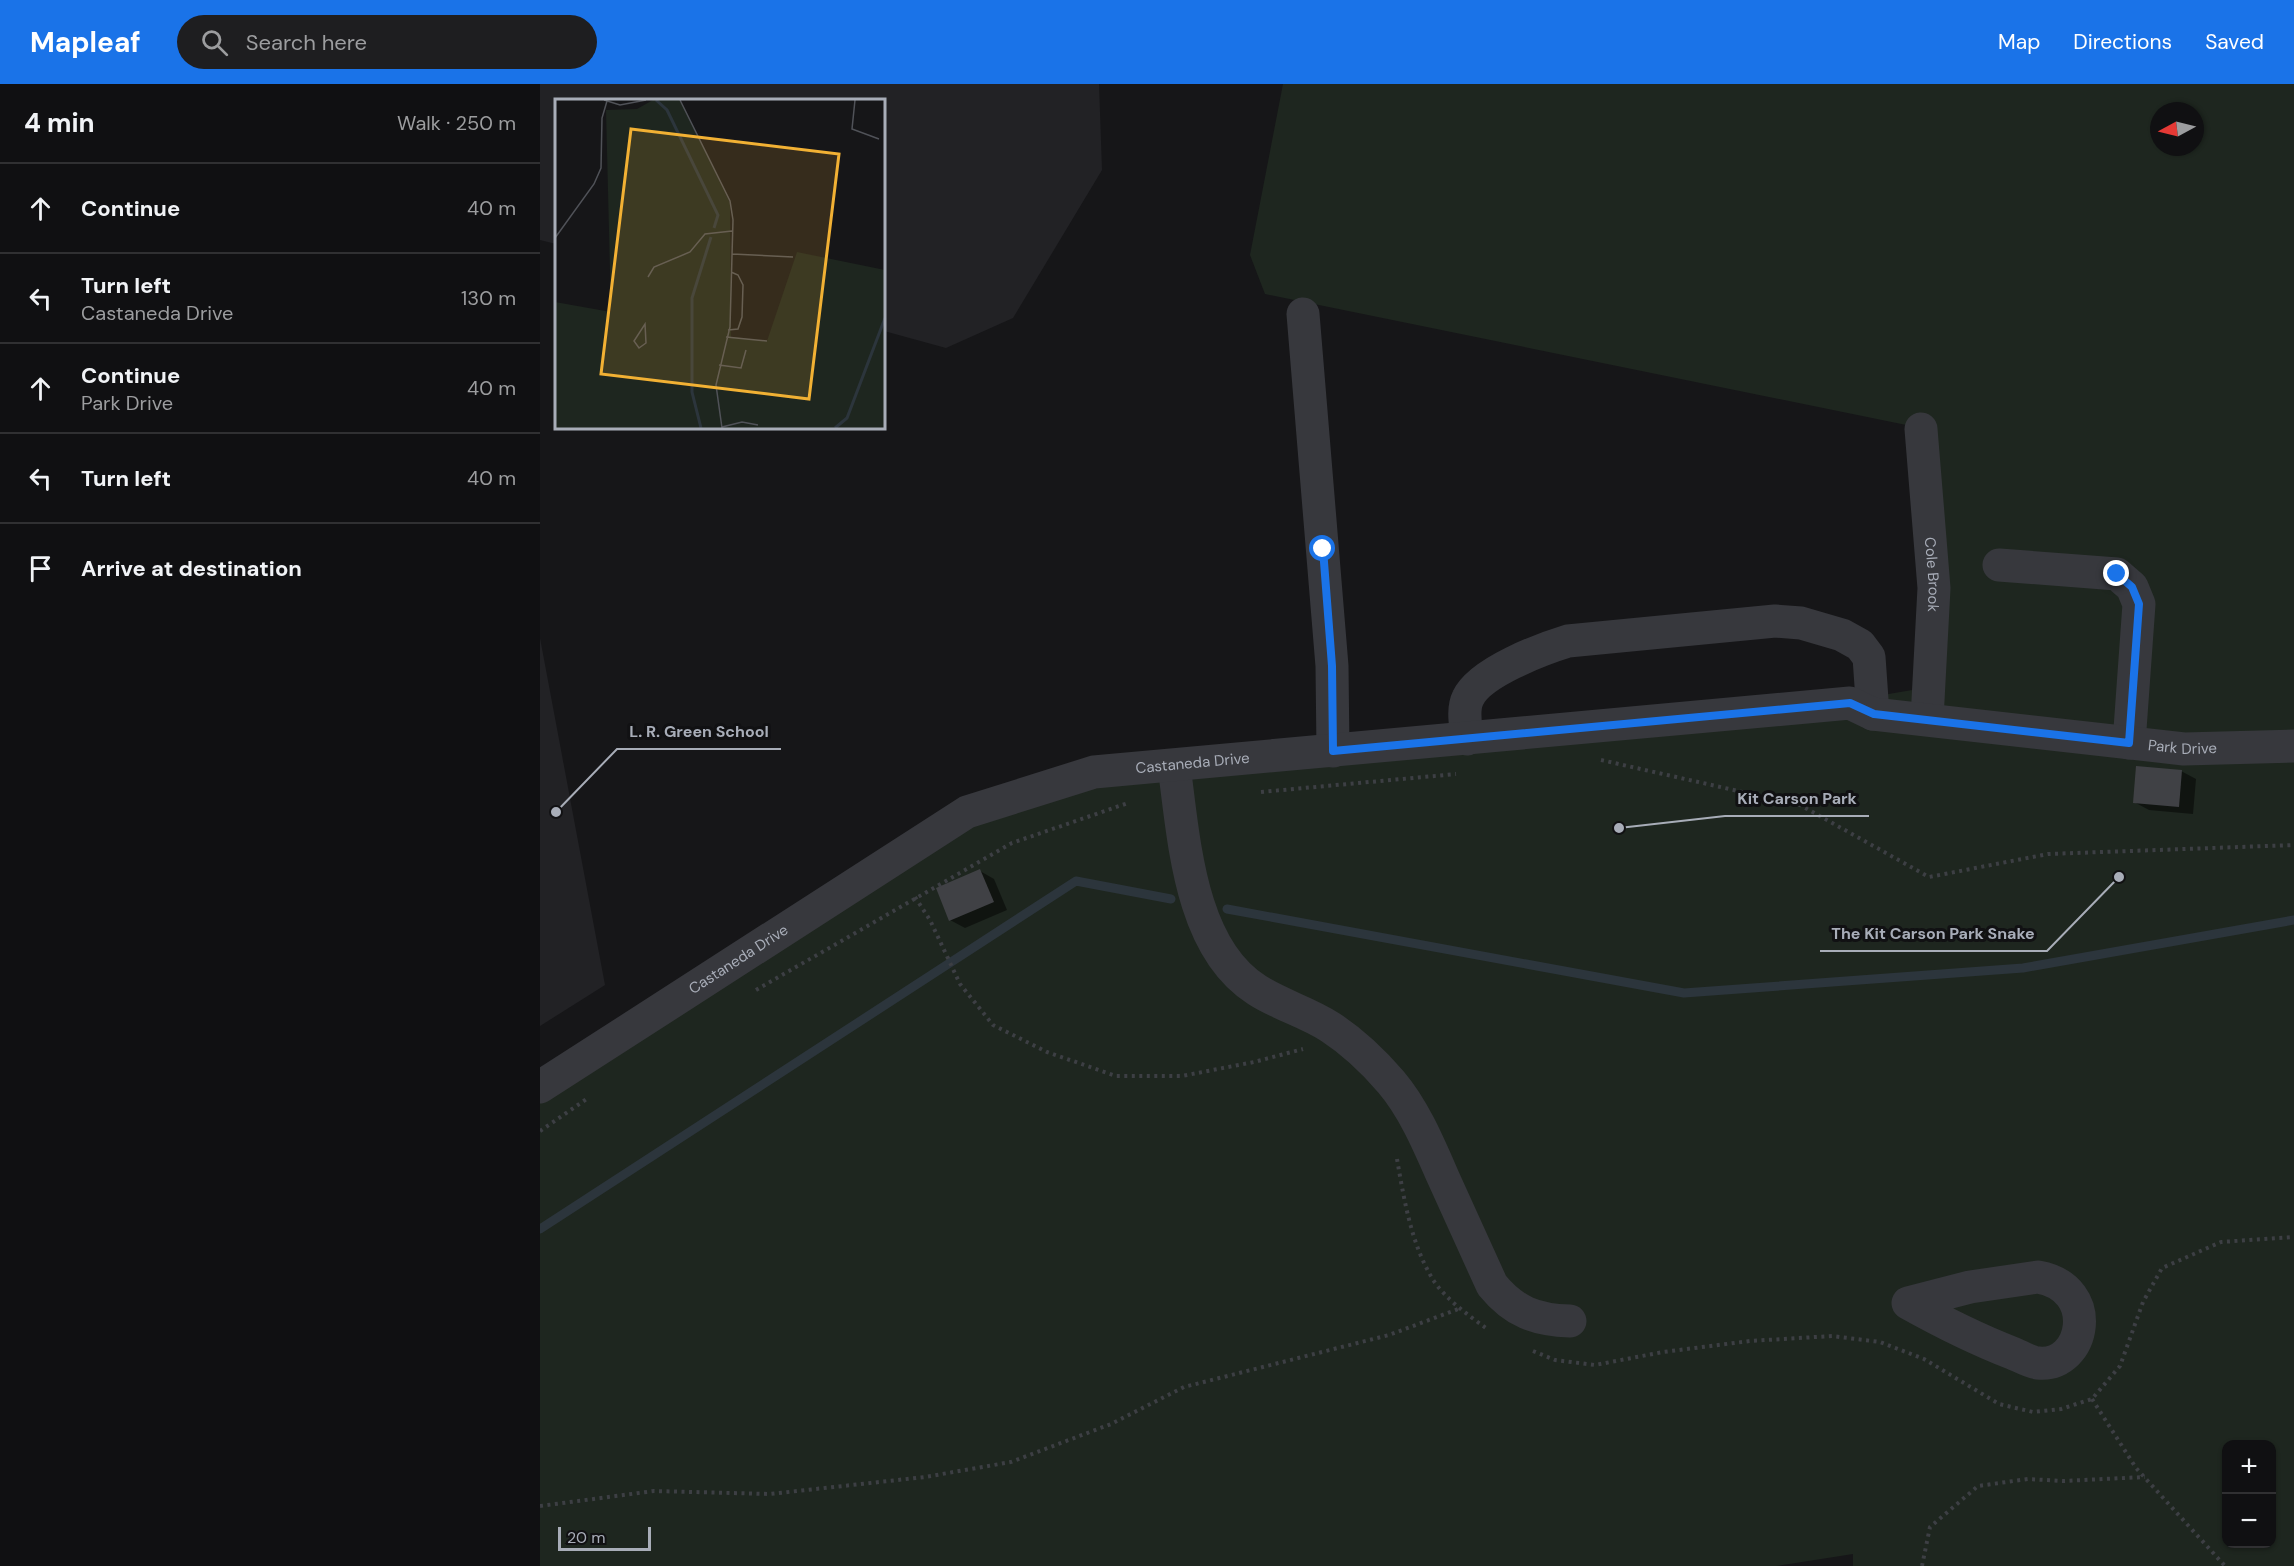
<!DOCTYPE html>
<meta charset="utf-8">
<style>
body{margin:0;font-family:"DM Sans",sans-serif;background:#1e1e20;color:#f1f3f6}
.controls{position:absolute;right:18px;bottom:18px;display:grid;overflow:hidden;border-radius:12px;box-shadow:0 2px 4px #0004}
.controls button{width:54px;height:54px;display:grid;place-items:center;padding:0;border:0;border-bottom:2px solid #303032;background:#101012;color:#f1f3f6;font:30px sans-serif}
.compass{position:absolute;left:1610px;top:18px;width:54px;height:54px;border-radius:50%;background:#101012;box-shadow:0 2px 4px #0004;rotate:263deg}
.scale{position:absolute;left:18px;bottom:15px;width:93px;box-sizing:border-box;padding-left:6px;border:3px solid #a8adb8;border-top:0;font-size:16px;line-height:21px;white-space:nowrap;color:#a8adb8;-webkit-text-stroke:4px #111113;paint-order:stroke}
.stop{position:absolute;width:18px;height:18px;margin:-14px;border:4px solid #1a73e8;border-radius:50%;background:#fff}
.stop.end{background:#1a73e8;border-color:#fff;box-shadow:0 2px 6px #0008}
.list{margin:0;padding:0;list-style:none}
h2{display:flex;justify-content:space-between;align-items:center;height:78px;margin:0;padding:0 24px;font-size:26px}
h2 small{font-size:20px;font-weight:400;color:#9c9d9f}
.list li{display:grid;grid-template-columns:39px 1fr auto;gap:18px;align-items:center;box-sizing:border-box;height:90px;padding:0 24px;border-top:2px solid #303032}
.list b{display:block;font-size:22px;white-space:nowrap}
.list p{margin:0;font-size:20px;white-space:nowrap;color:#9c9d9f}
.list em{font-size:20px;font-style:normal;color:#9c9d9f}
.icon{flex:none;width:33px;height:33px;fill:none;stroke:currentColor;stroke-width:2;stroke-linecap:round;stroke-linejoin:round}
.map{position:relative;flex:none;width:1754px;height:1482px;overflow:hidden}
header{display:flex;align-items:center;gap:36px;box-sizing:border-box;height:84px;padding:0 30px;background:#1a73e8;color:#fff}
header strong{font-size:28px}
nav{display:flex;gap:33px;margin-inline-start:auto;font-size:21px}
.search{width:420px;height:54px;background:#1e1e20;display:flex;align-items:center;gap:15px;box-sizing:border-box;padding:0 21px;border-radius:33px;color:#9c9d9f;font-size:22px}
main{display:flex}
aside{flex:1;background:#101012}
.map>svg:first-child{display:block}
</style>
<header>
<strong>Mapleaf</strong>
<div class="search"><svg class="icon" aria-label="search" viewBox="0 0 24 24"><circle cx="10" cy="10" r="6"/><path d="M15 15l6 6"/></svg>Search here</div>
<nav><a>Map</a><a>Directions</a><a>Saved</a></nav>
</header>
<main>
<aside>
<h2>4 min<small>Walk · 250 m</small></h2>
<ul class="list">
<li><svg class="icon" aria-label="ahead" viewBox="0 0 24 24"><path d="M12 20V5M6 11l6-6 6 6"/></svg><div><b>Continue</b></div><em>40 m</em></li>
<li><svg class="icon" aria-label="left" viewBox="0 0 24 24"><path d="M17 20v-9H6M10 6l-5 5 5 5"/></svg><div><b>Turn left</b><p>Castaneda Drive</p></div><em>130 m</em></li>
<li><svg class="icon" aria-label="ahead" viewBox="0 0 24 24"><path d="M12 20V5M6 11l6-6 6 6"/></svg><div><b>Continue</b><p>Park Drive</p></div><em>40 m</em></li>
<li><svg class="icon" aria-label="left" viewBox="0 0 24 24"><path d="M17 20v-9H6M10 6l-5 5 5 5"/></svg><div><b>Turn left</b></div><em>40 m</em></li>
<li><svg class="icon" aria-label="arrive" viewBox="0 0 24 24"><path d="M6 21V4h12l-3 4 3 4H6"/></svg><div><b>Arrive at destination</b></div></li>
</ul>
</aside>
<div class="map">
<svg width="1754" height="1482" viewBox="0 0 1754 1482">
<rect width="100%" height="100%" fill="#161618"/>
<g fill="#222225">
<polygon points="0,0 559,0 562,86 473,234 406,264 344,247 344,16 16,16 16,160 0,156"/>
<polygon points="0,554 65,901 0,942"/>
</g>
<path fill="#1e261f" fill-rule="evenodd" d="M743 0H1754V1482H1313V1470L1236 1482H0V1001L491 703 1260 625 1384 604 1381 344 725 210 710 171ZM1619 27H1655V63H1619ZM1686 1360H1732V1460H1686Z"/>
<g fill="#0007">
<polygon points="1641,687 1656,695 1653,730 1609,726 1594,718"/>
<polygon points="440,787 454,795 467,826 425,844 410,836"/>
</g>
<g fill="none" stroke-linecap="round" stroke-linejoin="round">
<g stroke="#2c353c" stroke-width="9">
<polyline points="687,825 1144,909 1483,884 1754,836"/>
<polyline points="0,1145 536,797 631,815"/>
</g>
</g>
<g fill="#404145">
<polygon points="1596,682 1642,686 1639,723 1593,719"/>
<polygon points="440,785 454,818 409,837 396,804"/>
</g>
<g fill="none" stroke-linecap="round" stroke-linejoin="round">
<g stroke="#3d3f44" stroke-width="4" stroke-dasharray="3 4.5" stroke-linecap="butt">
<polyline points="1061,676 1260,721 1389,793 1508,770 1754,761"/>
<polyline points="721,708 916,690"/>
<polyline points="375,813 390,836 420,900 453,941 507,968 576,992 642,992 714,978 763,965"/>
<polyline points="216,906 472,759 588,719"/>
<polyline points="0,1047 48,1014"/>
<path d="M857 1075C864 1115 871 1159 892 1194 904 1214 928 1231 946 1244"/>
<polyline points="993,1267 1015,1276 1055,1281 1123,1268 1210,1257 1292,1252 1340,1258 1384,1275 1459,1320 1493,1328 1521,1325 1552,1315 1580,1282 1603,1218 1622,1184 1681,1158 1754,1153"/>
<polyline points="1552,1315 1596,1384 1685,1482"/>
<polyline points="0,1422 114,1407 230,1410 385,1393 471,1378 571,1340 644,1303 849,1251 921,1224"/>
<polyline points="1382,1482 1390,1443 1438,1402 1488,1395 1523,1397 1605,1393"/>
</g>
<g stroke="#37383d" stroke-width="33">
<polyline points="763,230 792,582 793,667"/>
<path id="s1" d="M1381 345 1394 504 1387 635"/>
<polyline points="1459,481 1577,490 1592,503 1599,520 1589,659"/>
<path d="M927 655C926 642 922 626 928 614 940 588 1002 565 1028 557L1235 537 1261 539 1302 551 1320 561 1329 573 1333 630"/>
<path d="M634 682C644 754 649 863 717 906 740 921 767 928 790 943 813 958 833 977 851 998 874 1025 889 1061 903 1093 919 1129 936 1165 952 1201 974 1228 996 1236 1030 1237"/>
<path id="s2" d="M0 1003 427 728 554 688 1310 619 1333 630 1644 665 1754 662"/>
<path d="M1498 1193C1561 1204 1545 1284 1498 1279 1489 1278 1480 1272 1472 1269 1436 1255 1402 1238 1368 1219L1430 1203Z"/>
</g>
</g>
<g fill="none" stroke-linecap="round" stroke-linejoin="round">
<polyline stroke="#1a73e8" stroke-width="8" points="783,465 792,582 793,667 1310,619 1334,630 1589,659 1599,520 1592,503 1577,490"/>
</g>
<g text-anchor="middle" dominant-baseline="central" stroke-width="6" stroke-linejoin="round" paint-order="stroke">
<g font-size="15" fill="#a8adb8" stroke="#111113">
<text stroke="none"><textPath href="#s1" startOffset="146">Cole Brook</textPath></text>
<text stroke="none"><textPath href="#s2" startOffset="1737">Park Drive</textPath></text>
<text stroke="none"><textPath href="#s2" startOffset="740">Castaneda Drive</textPath></text>
<text stroke="none"><textPath href="#s2" startOffset="236">Castaneda Drive</textPath></text>
</g>
</g>
<g transform="translate(15 15)">
<rect width="330" height="330" fill="#161618"/>
<path d="M98 1H125L175 104 176 238 212 242 242 153 330 171V329H0V203L56 213 51 11 82 10Z" fill="#1e261f"/>
<path fill="none" stroke="#2c353c" stroke-width="3" d="M101 1 112 11 163 116 159 129M146 329 137 293V199L156 138M280 329 292 319 330 219"/>
<path fill="none" stroke="#505258" stroke-width="1.5" d="M49 1 65 6 91 1M125 1 175 102 178 121 175 228 161 286 167 329M300 1 297 30 324 40M0 139 39 85 46 69 47 19 52 2M177 155 238 158M93 178 99 168 135 153 150 135 177 132M90 225 91 244 84 249 79 242ZM173 231 183 230 187 218 188 186 183 176 176 173M171 238 212 242M164 266 186 269 191 251M167 328 187 323 203 326"/>
<path fill="#f2b134" fill-opacity="0.15" stroke="#f2b134" stroke-width="3" d="M76 30 284 55 254 300 46 275Z"/>
<rect width="330" height="330" fill="none" stroke="#a8adb8" stroke-width="3"/>
</g>
<path fill="none" stroke="#a8adb8" stroke-width="2" d="M16 728L77 665H241M1079 744L1185 732H1329M1579 793L1507 867H1280"/>
<g fill="#a8adb8" stroke="#111113" stroke-width="2">
<circle cx="16" cy="728" r="6"/>
<circle cx="1079" cy="744" r="6"/>
<circle cx="1579" cy="793" r="6"/>
</g>
<g font-size="16" text-anchor="middle" font-weight="bold" fill="#a8adb8" stroke="#111113" stroke-width="6" stroke-linejoin="round" paint-order="stroke">
<text x="159" y="653">L. R. Green School</text>
<text x="1257" y="720">Kit Carson Park</text>
<text x="1393" y="855">The Kit Carson Park Snake</text>
</g>
</svg>
<div class="controls">
<button>+</button>
<button>−</button>
</div>
<svg class="compass" viewBox="-18 -18 36 36"><path d="M0-13l5 13h-10z" fill="#e53935"/><path d="M0 13l5-13h-10z" fill="#9c9d9f"/></svg>
<div class="scale">20 m</div>
<div class="stop" style="left:783px;top:465px"></div>
<div class="stop end" style="left:1577px;top:490px"></div>
</div>
</main>
